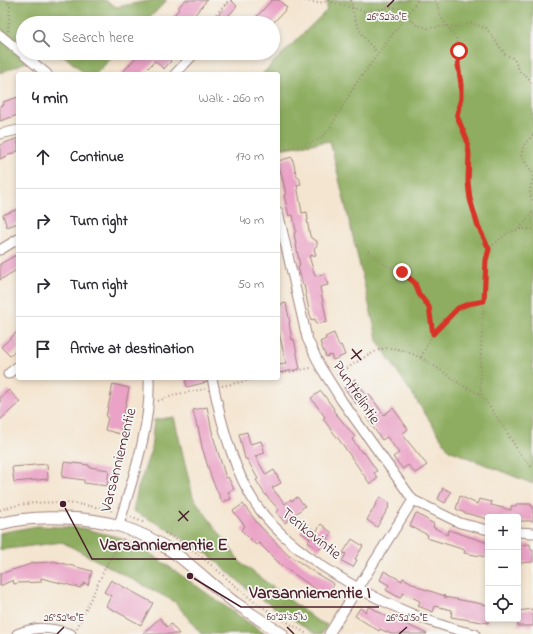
<!DOCTYPE html>
<meta charset="utf-8">
<style>
body{margin:0;font-family:"Indie Flower",sans-serif;background:#f7f7f7;color:#2b2b33}
.controls{position:absolute;right:12px;bottom:12px;display:grid;overflow:hidden;border-radius:4px;box-shadow:0 2px 6px #0003}
.controls button{width:36px;height:36px;display:grid;place-items:center;padding:0;border:0;border-bottom:1px solid #e1e1e2;background:#fff;color:#2b2b33;font:20px sans-serif}
.stop{position:absolute;width:12px;height:12px;margin:-9px;border:3px solid #d93025;border-radius:50%;background:#fff}
.stop.end{background:#d93025;border-color:#fff;box-shadow:0 1px 4px #0008}
.list{margin:0;padding:0;list-style:none}
h2{display:flex;justify-content:space-between;align-items:center;height:52px;margin:0;padding:0 16px;font-size:17px}
h2 small{font-size:13px;font-weight:400;color:#7c7c81}
.list li{display:grid;grid-template-columns:26px 1fr auto;gap:12px;align-items:center;box-sizing:border-box;height:64px;padding:0 16px;border-top:1px solid #e1e1e2}
.list b{display:block;font-size:15px;white-space:nowrap}
.list em{font-size:13px;font-style:normal;color:#7c7c81}
.icon{flex:none;width:22px;height:22px;fill:none;stroke:currentColor;stroke-width:2;stroke-linecap:round;stroke-linejoin:round}
.map{position:relative;flex:none;width:533px;height:634px;overflow:hidden}
.search{position:absolute;background:#fff;box-shadow:0 2px 6px #0003;left:16px;top:16px;width:264px;height:44px;display:flex;align-items:center;gap:10px;box-sizing:border-box;padding:0 14px;border-radius:22px;color:#7c7c81;font-size:15px}
.panel{position:absolute;background:#fff;box-shadow:0 2px 6px #0003;left:16px;top:72px;width:264px;height:308px;border-radius:4px}
.map>svg:first-child{display:block}
</style>
<div class="map">
<svg width="533" height="634" viewBox="0 0 533 634">
<rect width="100%" height="100%" fill="#f6f6f2"/>
<filter id="ink" filterUnits="userSpaceOnUse"><feTurbulence type="fractalNoise" baseFrequency=".025" numOctaves="2"/><feDisplacementMap in="SourceGraphic" scale="8" xChannelSelector="R" yChannelSelector="G"/><feConvolveMatrix kernelMatrix="1 2 1 2 8 2 1 2 1" color-interpolation-filters="sRGB"/></filter>
<filter id="wash" filterUnits="userSpaceOnUse"><feTurbulence type="fractalNoise" baseFrequency=".012" numOctaves="4" result="noise"/><feDisplacementMap in="SourceGraphic" scale="16" xChannelSelector="R" yChannelSelector="G"/><feGaussianBlur stdDeviation="0.9" result="paint"/><feColorMatrix in="noise" values="0 0 0 0 0 0 0 0 0 0 0 0 0 0 0 0 0 1.4 0 .05"/><feComposite in="paint" operator="in"/></filter>
<g filter="url(#wash)">
<rect width="100%" height="100%" fill="#f4e5d0"/>
<g fill="#8ead60" stroke="#6c6646">
<polygon points="0,0 105,0 116,7 154,0 167,0 145,23 23,23 23,53 48,53 0,73"/>
<polygon points="327,0 533,0 533,484 449,450 378,342 330,141 278,149 278,74 262,74 327,10"/>
<polygon points="61,53 116,53 96,74 85,74"/>
<polygon points="174,417 193,497 241,563 316,620 327,625 322,634 316,634 252,593 209,555 166,528 133,511 138,488 151,450 154,420"/>
<polygon points="37,526 81,528 118,537 148,552 265,634 201,634 175,602 62,542 0,550 0,533"/>
</g>
<g id="blocks">
<g fill="#eaa3c6">
<polygon points="185,0 207,0 188,23 167,23 179,9 178,8"/>
<polygon points="231,0 237,6 222,23 211,23"/>
<polygon points="272,0 279,0 287,8 273,23 251,23"/>
<polygon points="140,53 162,53 171,61 164,69 155,61 142,74 121,74"/>
<polygon points="18,97 18,115 0,121 0,106 4,105 3,102"/>
<polygon points="18,138 18,151 0,159 0,145"/>
<polygon points="292,157 297,177 299,177 301,184 297,185 302,213 307,212 308,220 307,220 310,236 311,238 317,241 317,245 314,249 316,255 309,256 315,276 324,274 328,285 320,287 327,322 316,324 315,319 311,320 304,285 303,285 298,267 300,266 294,233 296,232 293,215 289,216 284,195 286,194 278,161"/>
<polygon points="18,209 18,223 7,227 3,215"/>
<polygon points="18,254 18,269 0,280 0,264"/>
<polygon points="286,303 290,323 289,323 292,340 294,339 300,369 278,373 278,365 286,364 278,328 278,305"/>
<polygon points="18,331 18,349 10,356 1,347"/>
<polygon points="334,333 339,346 341,345 345,355 333,360 331,355 326,357 320,342 326,339 325,337"/>
<polygon points="185,378 206,378 207,382 187,387"/>
<polygon points="355,379 367,396 369,394 384,415 393,408 408,429 402,434 427,465 415,473 408,465 403,469 393,457 399,453 387,437 382,440 366,417 370,415 360,401 356,404 344,387"/>
<polygon points="113,384 129,388 120,434 105,430 108,418 106,417"/>
<polygon points="9,390 20,402 0,420 0,398"/>
<polygon points="321,391 334,409 333,410 355,437 352,439 362,453 364,452 377,471 374,473 378,478 370,484 343,445 323,419 325,417 311,398"/>
<polygon points="207,407 213,436 226,478 228,477 234,489 228,492 231,499 222,502 211,477 202,447 198,427 197,427 193,410"/>
<polygon points="247,432 250,444 261,441 265,453 255,456 266,475 274,470 281,483 272,488 285,504 291,499 292,501 297,497 305,506 285,523 276,512 279,510 264,493 256,480 258,479 247,459 245,459 239,434"/>
<polygon points="64,462 89,465 89,467 109,470 107,486 84,483 84,480 62,477"/>
<polygon points="47,464 48,479 14,482 12,467"/>
<polygon points="443,488 451,492 445,503 438,499"/>
<polygon points="460,496 477,504 479,499 492,502 491,505 511,510 511,506 516,506 516,504 531,504 531,506 533,506 533,521 518,521 518,517 488,517 488,519 465,513 456,509"/>
<polygon points="380,497 390,503 388,507 389,507 377,527 367,520"/>
<polygon points="243,504 258,524 290,557 291,556 312,571 334,584 328,596 308,584 283,566 283,567 259,543 256,545 241,530 245,526 233,511"/>
<polygon points="416,513 434,524 433,527 447,535 449,530 488,543 488,554 486,554 486,557 464,553 465,550 427,538 428,535 410,526"/>
<polygon points="306,524 316,532 321,524 332,533 319,550 308,542 310,539 300,532"/>
<polygon points="352,539 363,546 355,559 357,560 353,567 342,561 346,554 343,553"/>
<polygon points="530,544 531,550 533,550 533,562 518,563 518,545"/>
<polygon points="53,561 92,571 88,585 84,583 83,586 81,585 81,588 41,578 41,582 19,583 14,584 13,580 0,586 0,574 31,564 31,563 52,562"/>
<polygon points="384,571 402,581 403,578 421,588 445,596 444,597 488,605 488,623 451,617 452,610 435,606 433,612 418,606 420,601 403,593 400,598 386,590 389,585 380,580"/>
<polygon points="111,580 153,603 141,625 106,606 111,596 104,592"/>
<polygon points="369,606 394,621 395,619 427,634 391,634 380,629 379,631 355,616 360,608 366,612"/>
<polygon points="533,609 533,626 518,626 518,611"/>
<polygon points="160,618 167,627 171,624 179,634 142,634"/>
</g>
</g>
</g>
<g filter="url(#ink)">
<use href="#blocks" fill-opacity="0" stroke="#9f827e" stroke-width="1"/>
<g fill="none" stroke-linecap="round" stroke-linejoin="round">
<g stroke="#9f827e" stroke-width="11">
<g id="minor">
<polyline points="0,35 47,74"/>
<polyline points="175,74 195,53"/>
<polyline points="0,134 18,130"/>
<polyline points="278,212 307,338 320,366 342,401 413,500 460,523 488,530"/>
<polyline points="0,250 18,239"/>
<polyline points="8,374 18,366"/>
<path d="M212 378C220 419 232 468 255 503 295 563 406 620 475 634"/>
<path d="M119 525C133 477 151 428 149 378"/>
<polyline points="518,532 533,533"/>
<path d="M17 634C38 626 50 627 71 634"/>
<polyline points="329,634 413,500"/>
</g>
</g>
<g stroke="#9f827e" stroke-width="13">
<path id="tertiary" d="M0 524C20 518 43 517 64 518 106 519 137 528 173 552 194 567 213 586 234 602 250 613 266 624 282 634"/>
</g>
<g stroke="#9f827e" stroke-width="2" stroke-dasharray="1 3" stroke-linecap="butt">
<polyline points="301,0 318,3 329,1 367,12 378,10 388,7 398,8 417,25 428,28 448,26 459,27 471,23 486,28 505,54 514,59 520,72 528,77 533,85"/>
<path d="M351 0C354 23 361 37 378 53"/>
<polyline points="435,0 441,17 456,39 459,51 458,65 461,84 461,98 457,116 467,141 469,154 468,182 470,199 479,226 489,249"/>
<polyline points="208,23 229,0"/>
<polyline points="8,31 10,7 8,0"/>
<path d="M533 135 524 145 521 155C524 162 530 167 533 174"/>
<polyline points="278,151 309,144 320,139 329,130 355,85 418,0"/>
<path d="M533 176C532 185 527 193 533 201"/>
<polyline points="519,229 529,217 533,211"/>
<polyline points="533,229 519,229 507,233 489,249 486,260 480,366 481,395 505,429 519,453 533,469"/>
<polyline points="368,251 384,264 402,272 415,283 419,293 429,307 433,334"/>
<polyline points="421,357 433,334 458,308 468,304 484,301"/>
<polyline points="278,374 311,368"/>
<path d="M337 375C349 367 369 353 382 349 408 343 442 372 462 385 468 388 474 391 481 395"/>
<polyline points="222,386 260,378"/>
<polyline points="158,401 177,394 205,389"/>
<path d="M0 510C35 498 78 502 113 511"/>
<polyline points="131,517 145,523"/>
<path d="M165 533C197 549 222 576 250 598 268 612 288 622 307 634"/>
<polyline points="77,628 108,562 124,538"/>
</g>
<use href="#minor" stroke="#fff" stroke-width="9"/>
<use href="#tertiary" stroke="#fff" stroke-width="11"/>
</g>
</g>
<g fill="none" stroke-linecap="round" stroke-linejoin="round" filter="url(#ink)">
<polyline stroke="#d93025" stroke-width="5" points="402,272 415,283 419,294 429,307 433,334 458,308 468,304 484,301 486,260 489,249 478,226 470,199 468,182 469,154 467,140 457,116 461,98 461,84 458,65 459,51"/>
</g>
<path fill="none" stroke="#4a1f2b" stroke-width="1.5" d="M387 7 394 0M352 349 361 360M351 359 362 350M179 511 188 521M178 521 189 511M287 627 294 634M57 634 64 627M399 634 407 627"/>
<g text-anchor="middle" dominant-baseline="central" stroke-width="3.5" stroke-linejoin="round" paint-order="stroke">
<g font-size="16" fill="#4a1f2b" stroke="#f6f6f2">
<text transform="translate(356 393) rotate(56)">Punttelintie</text>
<text transform="translate(119 460) rotate(-76)">Varsanniementie</text>
<text transform="translate(311 534) rotate(39)">Terikovintie</text>
</g>
</g>
<g font-size="10" text-anchor="middle" fill="#4a1f2b" stroke="#f6f6f2" stroke-width="3.5" stroke-linejoin="round" paint-order="stroke">
<text x="387" y="20">26°52'30"E</text>
<text x="287" y="620">60°27'35"N</text>
<text x="64" y="621">26°52'40"E</text>
<text x="407" y="621">26°52'50"E</text>
</g>
<path fill="none" stroke="#4a1f2b" stroke-width="1.5" d="M63 504L92 559H236M190 576L241 607H379"/>
<g fill="#4a1f2b" stroke="#f6f6f2" stroke-width="1.5">
<circle cx="63" cy="504" r="4"/>
<circle cx="190" cy="576" r="4"/>
</g>
<g font-size="17" text-anchor="middle" font-weight="bold" fill="#4a1f2b" stroke="#f6f6f2" stroke-width="3.5" stroke-linejoin="round" paint-order="stroke">
<text x="164" y="550">Varsanniementie E</text>
<text x="310" y="598">Varsanniementie I</text>
</g>
</svg>
<div class="controls">
<button>+</button>
<button>−</button>
<button><svg class="icon" aria-label="locate" viewBox="0 0 24 24"><circle cx="12" cy="12" r="6"/><path d="M12 2v4M12 18v4M2 12h4M18 12h4"/></svg></button>
</div>
<div class="stop" style="left:459px;top:51px"></div>
<div class="stop end" style="left:402px;top:272px"></div>
<div class="search"><svg class="icon" aria-label="search" viewBox="0 0 24 24"><circle cx="10" cy="10" r="6"/><path d="M15 15l6 6"/></svg>Search here</div>
<section class="panel">
<h2>4 min<small>Walk · 260 m</small></h2>
<ul class="list">
<li><svg class="icon" aria-label="ahead" viewBox="0 0 24 24"><path d="M12 20V5M6 11l6-6 6 6"/></svg><div><b>Continue</b></div><em>170 m</em></li>
<li><svg class="icon" aria-label="right" viewBox="0 0 24 24"><path d="M7 20v-9h11M14 6l5 5-5 5"/></svg><div><b>Turn right</b></div><em>40 m</em></li>
<li><svg class="icon" aria-label="right" viewBox="0 0 24 24"><path d="M7 20v-9h11M14 6l5 5-5 5"/></svg><div><b>Turn right</b></div><em>50 m</em></li>
<li><svg class="icon" aria-label="arrive" viewBox="0 0 24 24"><path d="M6 21V4h12l-3 4 3 4H6"/></svg><div><b>Arrive at destination</b></div></li>
</ul>
</section>
</div>
